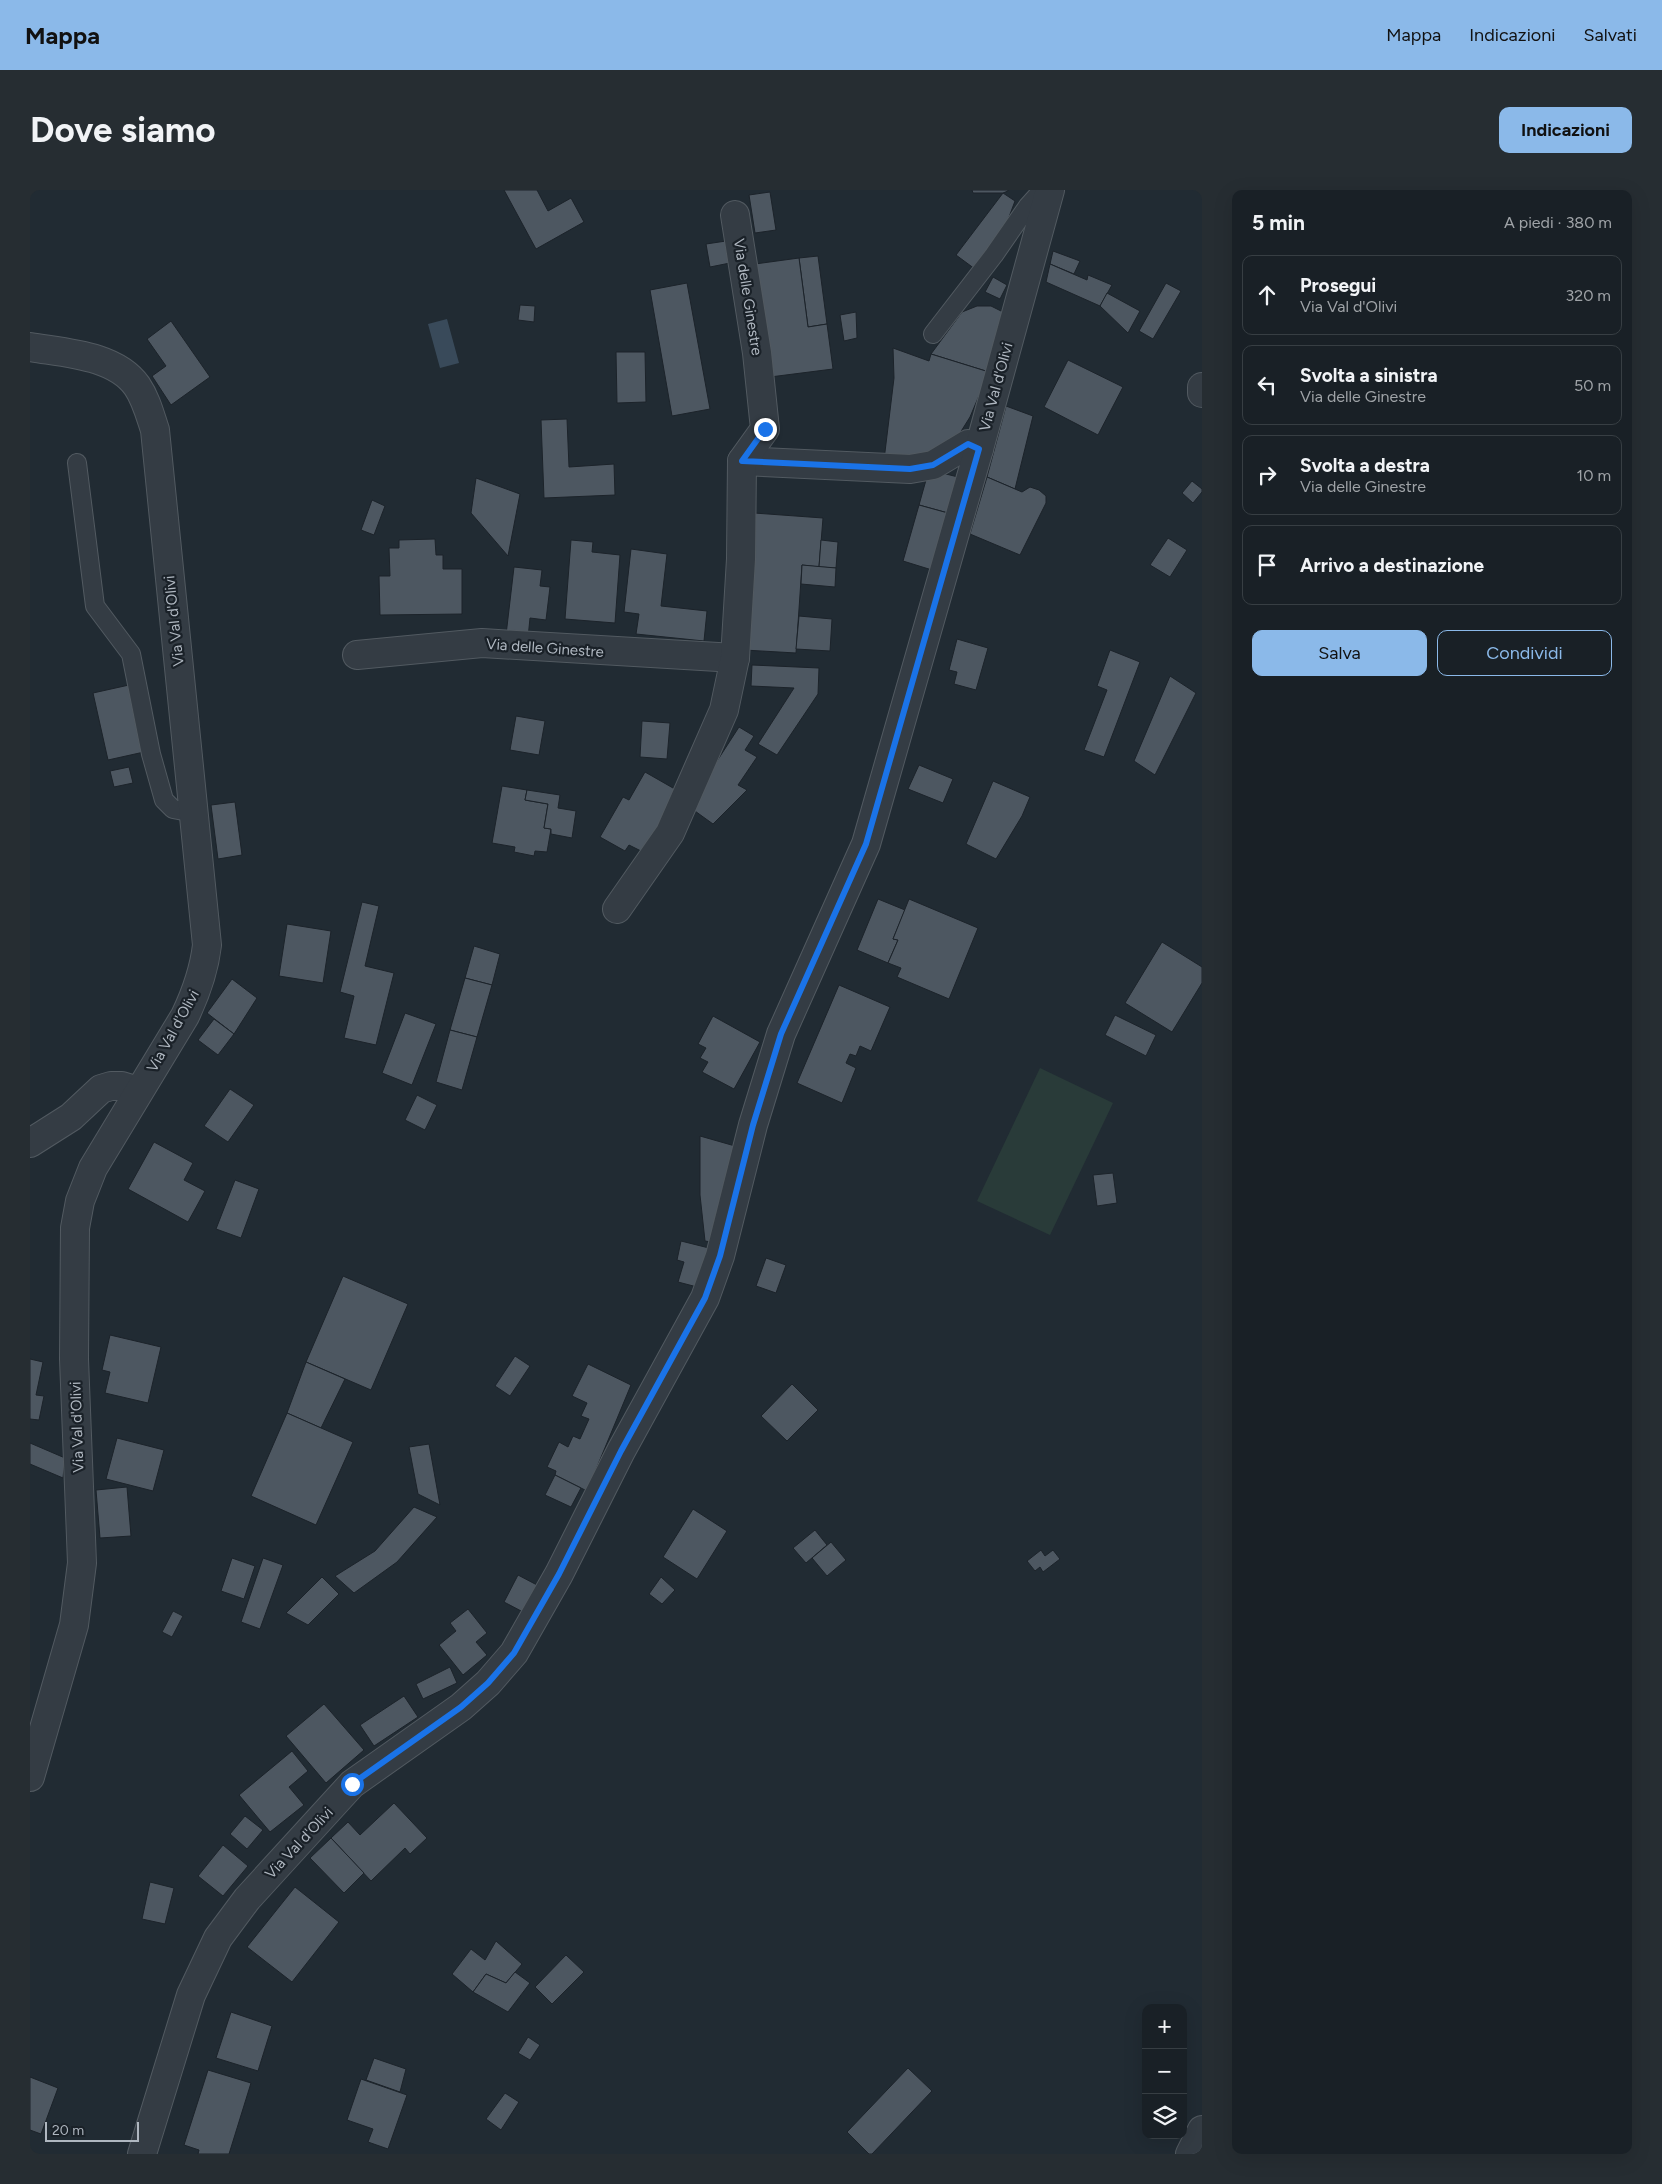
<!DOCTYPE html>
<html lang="it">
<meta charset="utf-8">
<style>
body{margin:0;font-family:Figtree,sans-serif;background:#262d32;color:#f1f3f6}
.controls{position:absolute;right:15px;bottom:15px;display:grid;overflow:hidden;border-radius:10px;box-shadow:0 5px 20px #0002}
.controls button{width:45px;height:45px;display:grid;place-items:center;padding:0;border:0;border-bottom:1px solid #373e43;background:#192026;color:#f1f3f6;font:25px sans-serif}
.scale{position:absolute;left:15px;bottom:12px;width:94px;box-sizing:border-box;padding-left:5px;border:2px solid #afb7c0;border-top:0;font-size:14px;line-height:18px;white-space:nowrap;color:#afb7c0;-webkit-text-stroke:4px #1a2128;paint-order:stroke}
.stop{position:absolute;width:15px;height:15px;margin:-11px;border:4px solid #1a73e8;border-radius:50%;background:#fff}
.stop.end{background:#1a73e8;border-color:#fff;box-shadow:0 1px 5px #0008}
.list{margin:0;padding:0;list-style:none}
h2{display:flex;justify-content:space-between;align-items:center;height:65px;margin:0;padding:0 20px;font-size:21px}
h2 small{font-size:16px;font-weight:400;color:#9fa3a7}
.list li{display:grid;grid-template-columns:32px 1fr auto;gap:15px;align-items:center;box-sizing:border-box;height:80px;margin:0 10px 10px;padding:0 10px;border:1px solid #373e43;border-radius:10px}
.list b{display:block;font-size:19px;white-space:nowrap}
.list p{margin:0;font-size:16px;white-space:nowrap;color:#9fa3a7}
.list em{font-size:16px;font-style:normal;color:#9fa3a7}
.actions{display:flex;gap:10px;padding:15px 20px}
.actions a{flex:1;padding:11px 0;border:1px solid #8bb9e9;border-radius:10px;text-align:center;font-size:18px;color:#8bb9e9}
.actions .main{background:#8bb9e9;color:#111}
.icon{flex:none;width:28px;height:28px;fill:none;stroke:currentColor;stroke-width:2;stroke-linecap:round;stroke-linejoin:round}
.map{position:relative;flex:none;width:1172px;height:1964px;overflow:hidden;border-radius:10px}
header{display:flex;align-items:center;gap:30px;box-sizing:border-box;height:70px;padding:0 25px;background:#8bb9e9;color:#111}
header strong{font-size:24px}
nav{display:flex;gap:28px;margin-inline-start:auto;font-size:18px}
.intro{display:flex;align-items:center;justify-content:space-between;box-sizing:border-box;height:120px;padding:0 30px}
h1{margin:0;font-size:35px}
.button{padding:12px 22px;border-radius:10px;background:#8bb9e9;color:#111;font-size:18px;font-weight:700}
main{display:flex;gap:30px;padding:0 30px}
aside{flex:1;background:#192026;border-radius:10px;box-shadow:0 5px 20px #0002}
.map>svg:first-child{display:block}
</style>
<header>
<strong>Mappa</strong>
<nav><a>Mappa</a><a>Indicazioni</a><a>Salvati</a></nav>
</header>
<div class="intro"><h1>Dove siamo</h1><a class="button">Indicazioni</a></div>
<main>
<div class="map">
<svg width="1172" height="1964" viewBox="0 0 1172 1964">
<rect width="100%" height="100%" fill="#212b33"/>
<polygon fill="#293b39" points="1010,878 1083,913 1020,1045 947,1011"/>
<polygon fill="#394a5a" points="417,129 429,173 410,178 398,134"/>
<g fill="#4d5761" stroke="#1c232a">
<polygon points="474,0 507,0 518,21 541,8 554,32 506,59"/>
<polygon points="942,0 978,0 978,1 973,3 943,3"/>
<polygon points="740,2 746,40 725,43 719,5"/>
<polygon points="973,3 985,11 973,43 945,79 926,65"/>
<polygon points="696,51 700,73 680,77 676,54"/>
<polygon points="1023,61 1050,71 1044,84 1020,74"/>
<polygon points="788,66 797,134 778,137 769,68"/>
<polygon points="769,68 778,137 797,134 803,179 740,187 725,74"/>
<polygon points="1020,74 1057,90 1058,85 1082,95 1070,116 1016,92"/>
<polygon points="963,87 977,95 970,109 955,102"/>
<polygon points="657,93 680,219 642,226 620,100"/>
<polygon points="1136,93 1151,101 1123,149 1109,141"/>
<polygon points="1077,103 1110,121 1098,143 1070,116"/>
<polygon points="490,115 505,116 504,132 488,130"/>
<polygon points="947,116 961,116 979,125 959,182 901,164 932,122"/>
<polygon points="826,122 827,148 814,151 810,125"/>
<polygon points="141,131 180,187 141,215 122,186 136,176 117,149"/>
<polygon points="863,158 899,171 901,164 959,182 940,227 930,243 891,274 854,270 864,188"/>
<polygon points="586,162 615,162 616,212 587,213"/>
<polygon points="1038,170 1093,197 1068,245 1014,217"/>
<polygon points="976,216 1003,226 985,299 957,287"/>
<polygon points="537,229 539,277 584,274 585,305 514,308 511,230"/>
<polygon points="916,284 928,287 918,323 889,315 896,290"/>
<polygon points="957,287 992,302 1000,297 1009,300 1016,306 1016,313 990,365 940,344"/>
<polygon points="446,288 490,304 478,366 441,323"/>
<polygon points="1162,291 1172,299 1172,302 1163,313 1152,303"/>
<polygon points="342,310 355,316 344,345 331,340"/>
<polygon points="889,315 918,323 902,380 873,371"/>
<polygon points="724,323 793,328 789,377 772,375 766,463 714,460"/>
<polygon points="1138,348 1157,360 1140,387 1120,375"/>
<polygon points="405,349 406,365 413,365 413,379 432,379 432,424 350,425 349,386 360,386 359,358 369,358 369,350"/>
<polygon points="541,350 563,352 562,362 590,365 585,433 535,429"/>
<polygon points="791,350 808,352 806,378 789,377"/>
<polygon points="601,359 637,364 631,416 677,421 674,451 606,444 609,424 594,422"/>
<polygon points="772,375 806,378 805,397 771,394"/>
<polygon points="484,377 512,380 510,396 520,397 516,430 500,428 498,448 476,445"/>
<polygon points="769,426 802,429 800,461 766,459"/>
<polygon points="927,449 958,458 946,500 924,494 927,482 919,480"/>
<polygon points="1080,460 1110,472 1074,567 1054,560 1077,500 1067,496"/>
<polygon points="722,475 789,478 788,504 747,565 728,554 764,498 721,496"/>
<polygon points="1140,486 1166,503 1125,585 1104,571"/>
<polygon points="99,495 114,562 78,570 63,503"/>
<polygon points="486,526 515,531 509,565 480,560"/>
<polygon points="612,531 640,533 637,569 610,567"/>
<polygon points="709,537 724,546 715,560 727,567 708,595 717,600 683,634 658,616"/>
<polygon points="889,575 923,589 913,613 878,599"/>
<polygon points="99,577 103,593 84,597 80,581"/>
<polygon points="615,582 650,602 615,663 599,655 595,661 570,647 593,607 599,610"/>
<polygon points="963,591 1000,607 992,626 966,669 936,654"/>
<polygon points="472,596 497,600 495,610 518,614 514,638 521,639 517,662 505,661 504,666 484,662 485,657 462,653"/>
<polygon points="497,600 530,605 528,618 546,621 542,648 521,644 521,639 514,638 518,614 495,610"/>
<polygon points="205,612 212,665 188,669 181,615"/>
<polygon points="848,709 875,720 863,749 868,750 858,773 827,760"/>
<polygon points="879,709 948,738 919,809 867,787 871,778 858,773 868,750 863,749"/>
<polygon points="332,712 349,716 335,776 364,783 346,855 314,848 324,806 310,802"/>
<polygon points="257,734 301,741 293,793 249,786"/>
<polygon points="1132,752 1172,777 1172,793 1142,842 1095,813"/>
<polygon points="444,756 470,764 462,795 435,788"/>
<polygon points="435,788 462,795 447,847 420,840"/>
<polygon points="202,789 227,808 204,844 177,823"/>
<polygon points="809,795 860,817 841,861 830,856 826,866 820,864 816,873 826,878 812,913 767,893"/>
<polygon points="375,823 406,834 382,895 352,883"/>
<polygon points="1085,825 1126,845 1116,866 1075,845"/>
<polygon points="683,826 730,852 704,899 672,882 678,872 670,868 676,858 668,854"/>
<polygon points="184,829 204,844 188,865 168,850"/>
<polygon points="420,840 447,847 432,900 406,892"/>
<polygon points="200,899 224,915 198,952 174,936"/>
<polygon points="387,905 407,915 395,940 375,930"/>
<polygon points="670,946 712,958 687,1053 675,1051 670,1005"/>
<polygon points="124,952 163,973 154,990 175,1001 158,1032 98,999"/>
<polygon points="1083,983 1087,1013 1067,1016 1063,985"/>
<polygon points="205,990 229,999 211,1048 186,1039"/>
<polygon points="651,1051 683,1059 671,1098 648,1092 654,1072 647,1070"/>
<polygon points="736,1068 756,1075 746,1103 726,1096"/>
<polygon points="313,1086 378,1114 341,1200 276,1172"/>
<polygon points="80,1145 131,1157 118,1213 75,1203 80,1182 72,1180"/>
<polygon points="485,1166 500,1176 480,1206 465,1196"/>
<polygon points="0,1169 13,1172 6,1205 14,1206 9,1230 0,1229"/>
<polygon points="276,1172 315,1189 291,1238 257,1223"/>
<polygon points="558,1174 601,1195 557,1301 525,1285 526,1281 517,1277 529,1252 538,1257 543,1246 550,1249 559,1229 551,1226 557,1213 542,1206"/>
<polygon points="762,1194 788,1220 757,1251 731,1226"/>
<polygon points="257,1223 323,1252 286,1335 221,1306"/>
<polygon points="87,1248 134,1260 123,1301 76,1289"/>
<polygon points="0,1253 35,1268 33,1288 0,1274"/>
<polygon points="399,1254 410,1315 388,1304 379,1257"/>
<polygon points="525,1285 551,1298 541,1317 515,1305"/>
<polygon points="97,1297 101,1346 70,1348 66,1300"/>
<polygon points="384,1317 407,1327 367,1372 324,1403 305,1386 345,1361"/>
<polygon points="663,1319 697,1341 667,1389 633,1367"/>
<polygon points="785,1340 797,1355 776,1373 763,1358"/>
<polygon points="801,1352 816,1370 797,1386 782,1368"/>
<polygon points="1011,1360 1015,1366 1023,1360 1030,1369 1013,1382 1010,1377 1005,1381 997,1371"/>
<polygon points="202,1368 225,1376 214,1409 191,1401"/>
<polygon points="233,1368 253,1375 230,1439 211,1432"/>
<polygon points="488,1385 507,1395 493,1422 474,1412"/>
<polygon points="292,1387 309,1404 278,1435 256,1423"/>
<polygon points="631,1387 645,1400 632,1414 619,1404"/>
<polygon points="438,1419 457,1443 446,1452 457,1465 433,1485 409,1455 426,1441 420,1433"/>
<polygon points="143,1421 153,1426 142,1447 132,1442"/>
<polygon points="420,1477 427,1493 393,1509 386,1494"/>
<polygon points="374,1506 388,1527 344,1556 330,1535"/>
<polygon points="294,1514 334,1560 296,1593 256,1546"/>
<polygon points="262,1561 278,1581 259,1597 274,1615 240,1642 209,1605"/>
<polygon points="364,1613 397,1648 380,1664 375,1658 341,1691 301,1648 318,1632 330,1645"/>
<polygon points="215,1626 233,1640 217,1659 200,1644"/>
<polygon points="301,1648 334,1683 314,1703 280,1668"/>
<polygon points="193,1655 218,1676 193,1706 168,1686"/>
<polygon points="120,1692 144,1698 135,1734 112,1729"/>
<polygon points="265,1697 309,1732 262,1792 217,1757"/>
<polygon points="466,1751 492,1774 476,1793 456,1784 443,1802 422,1784 441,1759 455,1770"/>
<polygon points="536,1765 554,1782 522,1814 505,1797"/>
<polygon points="485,1782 500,1793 478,1822 443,1802 456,1784 476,1793"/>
<polygon points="201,1822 242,1836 228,1881 186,1868"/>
<polygon points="498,1847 510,1855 500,1870 488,1863"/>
<polygon points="344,1868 376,1879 370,1902 336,1890"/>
<polygon points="878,1878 902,1901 842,1964 839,1964 817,1942"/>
<polygon points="178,1880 221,1893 199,1964 168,1964 169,1960 154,1955"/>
<polygon points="0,1887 28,1898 11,1944 0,1940"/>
<polygon points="331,1889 377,1905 358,1959 338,1952 343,1939 317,1930"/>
<polygon points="475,1903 489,1912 471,1940 456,1929"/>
</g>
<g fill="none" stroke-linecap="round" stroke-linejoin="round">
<g stroke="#525a61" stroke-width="20">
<g id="service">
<polyline points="903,144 964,65 998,16 1007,6 1019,4"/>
<polyline points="47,273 65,416 101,464 121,564 134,610 143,619 164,623"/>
</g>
</g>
<g stroke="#525a61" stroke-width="30">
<g id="minor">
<polyline points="1172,197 1172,203"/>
<polyline points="712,271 880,279 903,275 938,254 949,259"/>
<polyline points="327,465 452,453 705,468"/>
<polyline points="587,719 640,643 694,520 705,468 711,369 712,271 735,239 727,163 705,25"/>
<polyline points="0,953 41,927 71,899 81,896 92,896 108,901"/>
<polyline points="1160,1964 1172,1940"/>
</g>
</g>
<g stroke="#525a61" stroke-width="30">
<g id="tertiary">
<path d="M0 157C35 163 85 165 107 196 116 209 120 225 125 240L177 755C174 781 166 803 155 826L63 978 50 1011 45 1038 44 1169 52 1373 44 1435 0 1587"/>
<polyline points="112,1964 161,1805 188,1748 217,1709 322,1594 431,1517 458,1493 484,1463 529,1384 591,1261 675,1108 690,1066 723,935 751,844 836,654 949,259 1020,0"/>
</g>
</g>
<use href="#service" stroke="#343c44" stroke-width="18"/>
<use href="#minor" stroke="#343c44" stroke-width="28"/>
<use href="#tertiary" stroke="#343c44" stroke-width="28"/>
</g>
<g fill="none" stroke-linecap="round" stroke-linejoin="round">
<polyline stroke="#1a73e8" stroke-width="6" points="322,1594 431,1517 458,1493 484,1463 529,1384 591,1261 675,1108 690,1066 723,935 751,844 836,654 949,259 938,254 903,275 880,279 712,271 735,239"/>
</g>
<g text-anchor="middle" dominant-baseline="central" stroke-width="4.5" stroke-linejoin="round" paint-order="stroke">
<g font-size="15" fill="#afb7c0" stroke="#1a2128">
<text transform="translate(718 107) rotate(81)">Via delle Ginestre</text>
<text transform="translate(966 197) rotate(-75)">Via Val d'Olivi</text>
<text transform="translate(144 431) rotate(-96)">Via Val d'Olivi</text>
<text transform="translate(515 458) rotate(4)">Via delle Ginestre</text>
<text transform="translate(143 841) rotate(-61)">Via Val d'Olivi</text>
<text transform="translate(47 1237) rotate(-92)">Via Val d'Olivi</text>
<text transform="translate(269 1653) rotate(-47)">Via Val d'Olivi</text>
</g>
</g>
</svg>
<div class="controls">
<button>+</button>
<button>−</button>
<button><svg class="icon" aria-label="layers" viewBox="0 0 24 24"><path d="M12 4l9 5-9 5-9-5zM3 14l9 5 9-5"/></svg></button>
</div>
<div class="scale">20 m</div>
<div class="stop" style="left:322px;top:1594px"></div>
<div class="stop end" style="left:735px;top:239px"></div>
</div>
<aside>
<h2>5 min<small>A piedi · 380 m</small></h2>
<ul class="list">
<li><svg class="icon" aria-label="ahead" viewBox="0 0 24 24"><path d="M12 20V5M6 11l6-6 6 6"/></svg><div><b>Prosegui</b><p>Via Val d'Olivi</p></div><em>320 m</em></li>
<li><svg class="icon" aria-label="left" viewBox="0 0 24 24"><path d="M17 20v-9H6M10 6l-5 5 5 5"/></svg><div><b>Svolta a sinistra</b><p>Via delle Ginestre</p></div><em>50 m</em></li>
<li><svg class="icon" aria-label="right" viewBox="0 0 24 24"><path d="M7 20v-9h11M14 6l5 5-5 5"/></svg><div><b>Svolta a destra</b><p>Via delle Ginestre</p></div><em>10 m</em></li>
<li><svg class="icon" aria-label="arrive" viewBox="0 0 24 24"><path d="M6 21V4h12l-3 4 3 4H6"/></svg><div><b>Arrivo a destinazione</b></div></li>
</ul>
<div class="actions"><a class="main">Salva</a><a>Condividi</a></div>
</aside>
</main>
